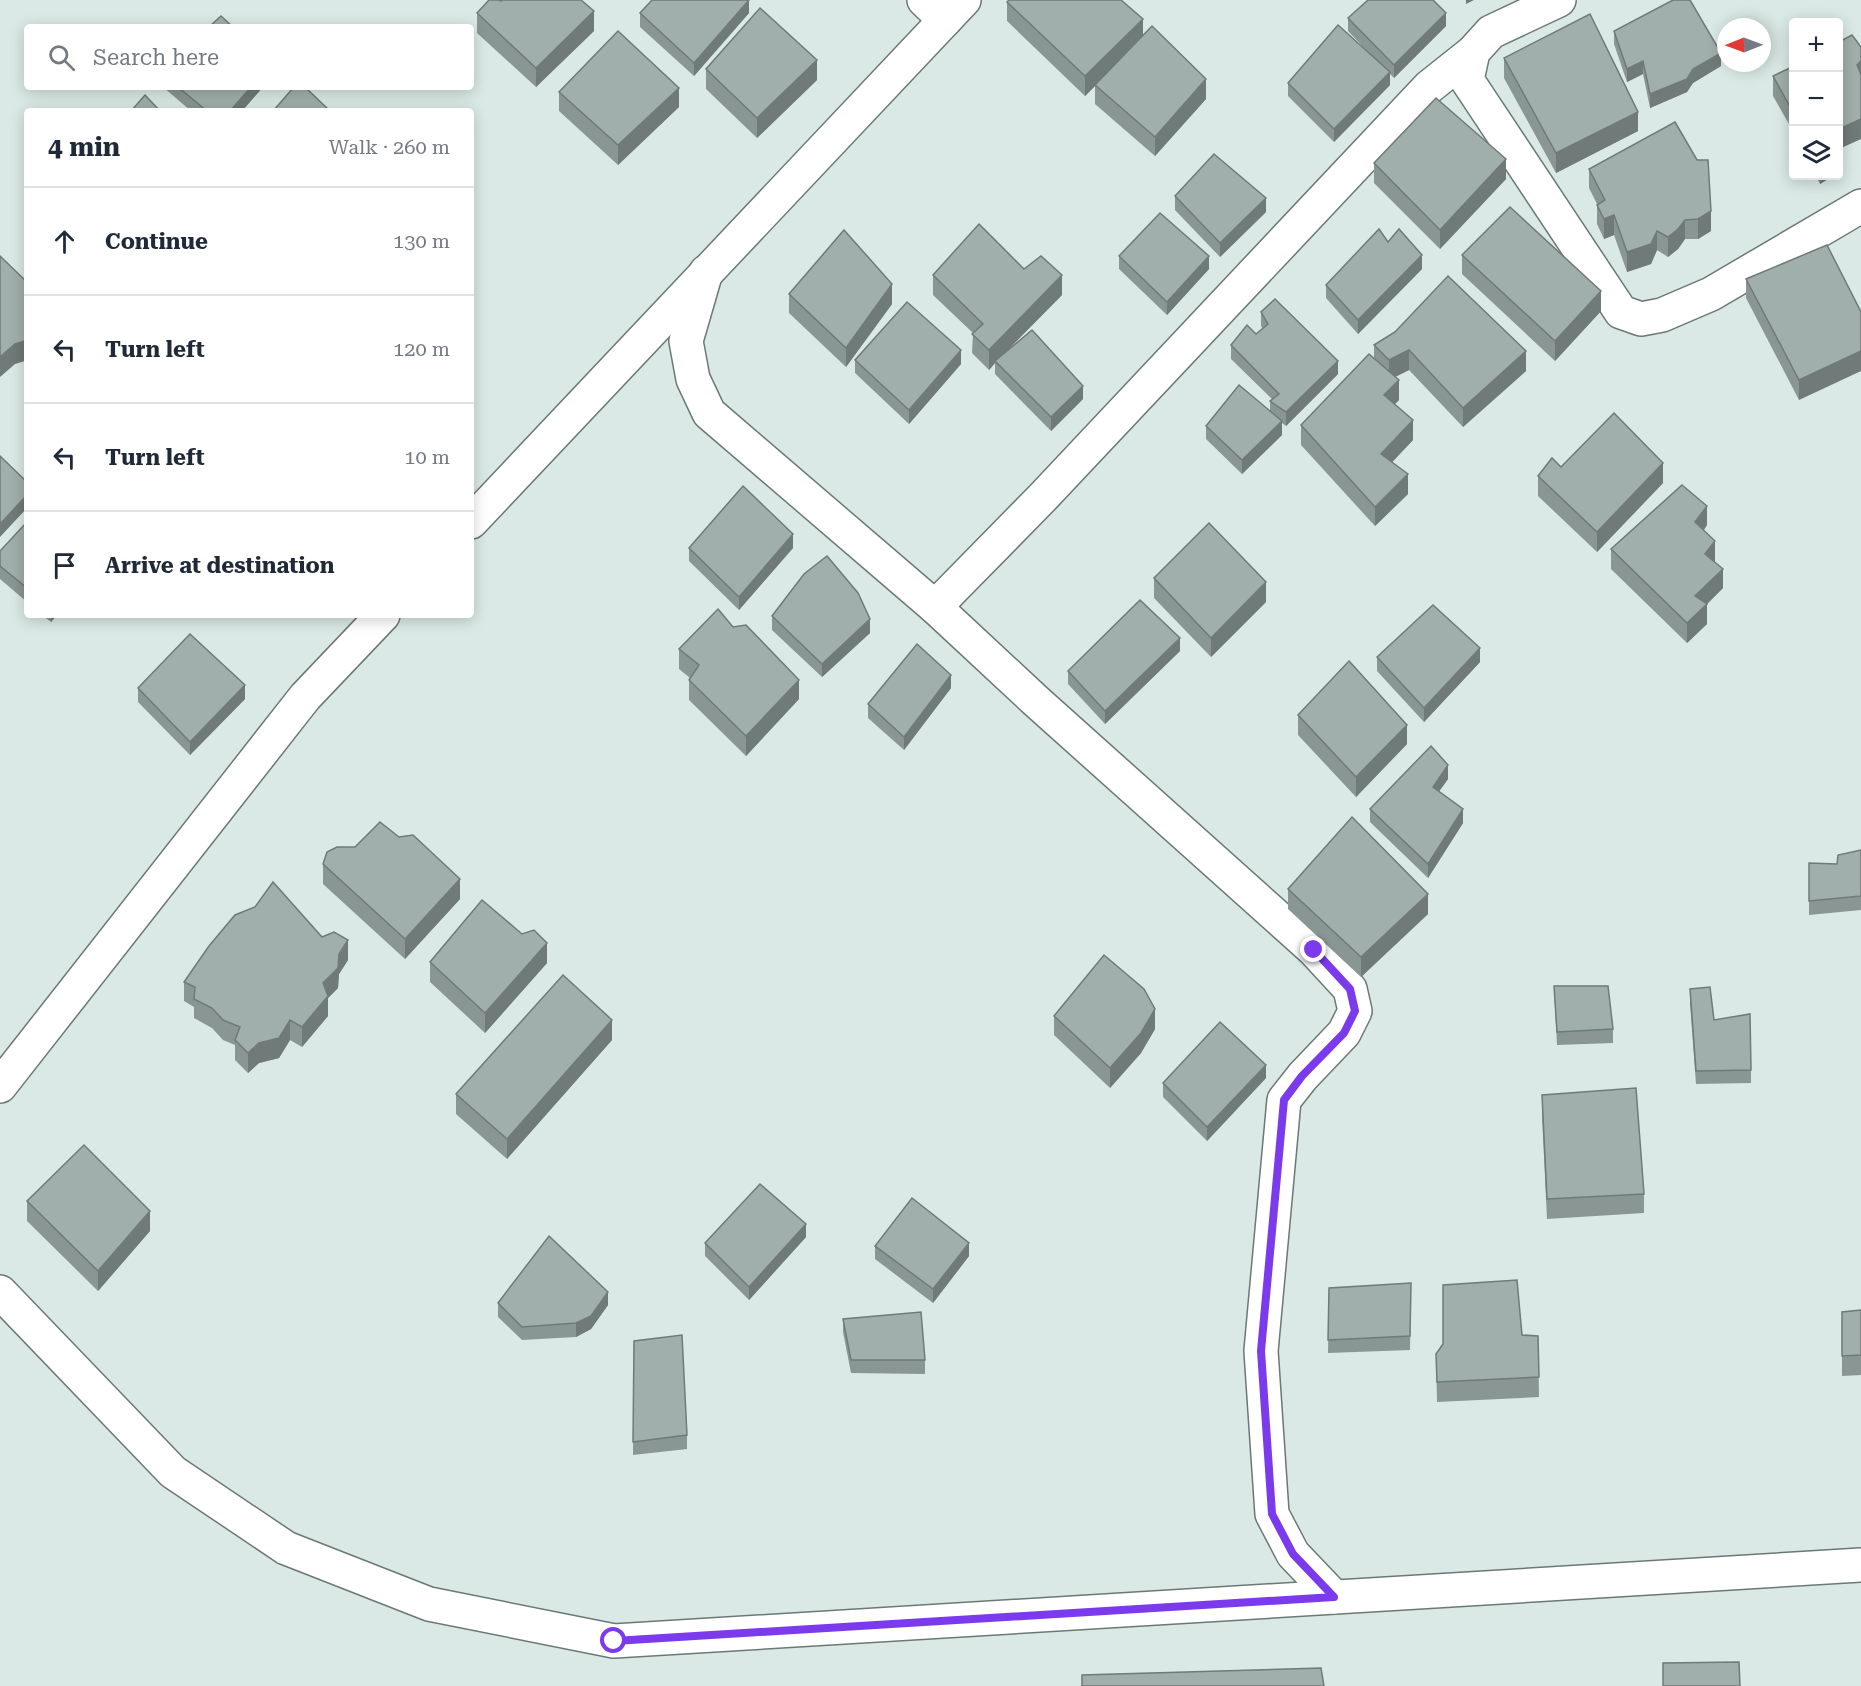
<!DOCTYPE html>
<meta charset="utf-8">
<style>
body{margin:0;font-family:"Roboto Serif",serif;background:#f6f6f7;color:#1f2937}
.controls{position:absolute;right:18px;top:18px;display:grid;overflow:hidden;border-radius:6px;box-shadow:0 3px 15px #0003}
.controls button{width:54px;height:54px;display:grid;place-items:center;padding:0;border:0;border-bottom:2px solid #e0e1e3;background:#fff;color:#1f2937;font:30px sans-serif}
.compass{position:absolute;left:1717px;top:18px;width:54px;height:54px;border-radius:50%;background:#fff;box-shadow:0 3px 15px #0003;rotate:269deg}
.stop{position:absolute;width:18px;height:18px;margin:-14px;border:4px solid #7c3aed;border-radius:50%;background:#fff}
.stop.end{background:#7c3aed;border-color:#fff;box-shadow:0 2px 6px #0008}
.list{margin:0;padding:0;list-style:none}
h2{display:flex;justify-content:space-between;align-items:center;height:78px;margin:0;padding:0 24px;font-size:26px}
h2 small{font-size:20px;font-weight:400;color:#747a83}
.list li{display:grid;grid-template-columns:39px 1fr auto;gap:18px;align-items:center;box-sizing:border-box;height:108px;padding:0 24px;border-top:2px solid #e0e1e3}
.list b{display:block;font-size:22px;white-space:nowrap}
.list em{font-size:20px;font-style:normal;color:#747a83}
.icon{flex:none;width:33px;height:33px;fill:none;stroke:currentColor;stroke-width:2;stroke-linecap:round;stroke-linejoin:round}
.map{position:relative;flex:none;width:1861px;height:1686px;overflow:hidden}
.search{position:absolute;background:#fff;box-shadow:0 3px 15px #0003;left:24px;top:24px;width:450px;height:66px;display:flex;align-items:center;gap:15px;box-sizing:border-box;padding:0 21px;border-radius:6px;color:#747a83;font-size:22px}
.panel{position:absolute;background:#fff;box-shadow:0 3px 15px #0003;left:24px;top:108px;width:450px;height:510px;border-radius:6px}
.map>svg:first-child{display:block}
</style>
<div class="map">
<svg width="1861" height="1686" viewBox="0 0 1861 1686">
<rect width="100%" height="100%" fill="#dae9e5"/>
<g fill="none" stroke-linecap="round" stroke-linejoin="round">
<g stroke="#6b7975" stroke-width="36">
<g id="minor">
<polyline points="924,0 945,20"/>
<polyline points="1559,0 1491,32 1473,52 1467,80 1621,312 1641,319 1662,315 1711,294 1861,206"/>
<polyline points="706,272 686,341 693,379 709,413 935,607 1036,701 1314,950 1350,989 1355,1011 1344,1033 1303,1076 1284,1100 1261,1351 1272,1514 1293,1554 1334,1597"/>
<polyline points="471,522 964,0"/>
<polyline points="935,607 1042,498 1429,87 1473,52"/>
<polyline points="0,1086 305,697 383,615"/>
<polyline points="0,1292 173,1472 286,1548 429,1604 614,1641 1861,1565"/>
</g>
</g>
<use href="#minor" stroke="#fff" stroke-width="33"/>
</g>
<g fill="#8a9693">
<polygon points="501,1 594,31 536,87 477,33 477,13"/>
<polygon points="1007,2 1143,35 1206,99 1155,156 1095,104 1095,86 1085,96 1007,21"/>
<polygon points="640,13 749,13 694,76 640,27"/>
<polygon points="1348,18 1446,26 1394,78 1390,74 1390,85 1334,142 1288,96 1288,83 1368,52 1348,31"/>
<polygon points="1614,31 1721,66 1693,83 1687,92 1650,108 1643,74 1627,82 1614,44"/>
<polygon points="1504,58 1638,131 1556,173 1504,78"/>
<polygon points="1794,66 1794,133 1773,96 1773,76"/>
<polygon points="706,69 817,80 757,138 706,89"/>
<polygon points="163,87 263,87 242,111 191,111"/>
<polygon points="559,92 679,107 618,165 559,111"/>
<polygon points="1675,122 1711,231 1698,239 1685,239 1678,249 1668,257 1657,250 1651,264 1627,272 1614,235 1604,239 1597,224 1597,204 1589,188 1589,169"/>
<polygon points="1374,163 1506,179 1440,249 1374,183"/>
<polygon points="1816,176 1833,176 1820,184"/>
<polygon points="1175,196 1266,212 1220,257 1175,210"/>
<polygon points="27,230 27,246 26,245 26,232"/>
<polygon points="1388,242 1422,269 1358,334 1326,298 1326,285"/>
<polygon points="1462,255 1601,311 1555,361 1462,274"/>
<polygon points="1119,256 1209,269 1167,315 1119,269"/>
<polygon points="1024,269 1062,295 1006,351 1083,399 1051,431 995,374 995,363 989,370 972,353 973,333 933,295 933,275"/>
<polygon points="1746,279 1861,312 1799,400 1746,298"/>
<polygon points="789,294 892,304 846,367 789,313"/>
<polygon points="1261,312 1338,374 1286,426 1282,423 1282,435 1242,474 1206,439 1206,426 1270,411 1270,401 1272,399 1231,359 1231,345 1256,334 1263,329 1261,326"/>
<polygon points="1395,332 1526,371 1463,427 1409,370 1395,377 1399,400 1395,404 1413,440 1392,462 1408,494 1375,526 1301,445 1301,425 1374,358 1374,345"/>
<polygon points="855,360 961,364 909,424 855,373"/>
<polygon points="1561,467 1663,483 1597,552 1538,496 1538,476"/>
<polygon points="27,522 27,602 0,579 0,551"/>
<polygon points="1707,525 1704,530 1715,561 1714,562 1723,588 1707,604 1707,624 1687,643 1611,569 1611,549"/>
<polygon points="689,548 793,548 739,610 689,561"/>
<polygon points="1154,578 1266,602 1211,657 1154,598"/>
<polygon points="42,615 57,615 51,622"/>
<polygon points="772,616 870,633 822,677 772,630"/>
<polygon points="733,627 799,699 746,756 689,700 689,680 690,678 679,669 679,649"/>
<polygon points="1180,651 1105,724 1068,684 1068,671"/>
<polygon points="1377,657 1480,662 1424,722 1377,671"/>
<polygon points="138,688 245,699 190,755 138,702"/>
<polygon points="951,688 904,750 868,718 868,704"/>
<polygon points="1298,715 1407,744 1356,797 1298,735"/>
<polygon points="1448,779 1439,791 1463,823 1428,878 1370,822 1370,809"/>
<polygon points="1861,850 1861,910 1809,915 1809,863 1837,864"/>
<polygon points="323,864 460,899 405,959 323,884"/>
<polygon points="1288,889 1428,914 1361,977 1288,909"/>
<polygon points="322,937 348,960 339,974 338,988 328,998 328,1016 302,1047 290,1040 279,1058 259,1063 248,1073 235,1060 235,1045 223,1040 212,1028 194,1018 194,1007 184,1001 184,982"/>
<polygon points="430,962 547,963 485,1033 430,982"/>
<polygon points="1554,986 1613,1029 1613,1043 1557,1045"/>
<polygon points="1690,989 1714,1020 1751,1070 1751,1083 1696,1084 1690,1003"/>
<polygon points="1054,1016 1155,1029 1141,1053 1110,1088 1054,1035"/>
<polygon points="612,1040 507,1159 456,1114 456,1094"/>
<polygon points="1266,1078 1207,1141 1163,1097 1163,1083"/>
<polygon points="1542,1095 1644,1194 1644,1213 1547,1219 1542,1115"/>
<polygon points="27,1201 150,1231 98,1291 27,1221"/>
<polygon points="806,1237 749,1300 705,1256 705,1243"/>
<polygon points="875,1246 969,1256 933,1303 875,1259"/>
<polygon points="1411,1283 1410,1350 1328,1353 1329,1288"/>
<polygon points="498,1303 608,1305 591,1329 576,1337 522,1340 498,1317"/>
<polygon points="1861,1310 1861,1375 1842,1376 1842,1312"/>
<polygon points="843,1319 925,1360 925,1374 851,1373 843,1332"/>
<polygon points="1522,1335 1538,1336 1539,1397 1437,1402 1436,1354"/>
<polygon points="634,1341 687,1435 687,1449 633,1455"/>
</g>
<g fill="#707a78">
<polygon points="749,0 749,13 694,76 694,63"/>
<polygon points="1466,0 1474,0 1466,4"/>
<polygon points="594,11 594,31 536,87 536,68"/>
<polygon points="1446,13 1446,26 1394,78 1394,65"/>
<polygon points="1143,19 1143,39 1095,85 1095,86 1085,96 1085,76"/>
<polygon points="1721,53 1721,66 1693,83 1687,92 1650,108 1650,94"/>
<polygon points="817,60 817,80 757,138 757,118"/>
<polygon points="1643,61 1643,74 1627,82 1627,69"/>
<polygon points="1861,61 1861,81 1857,65"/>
<polygon points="1390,72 1390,85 1334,142 1334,129"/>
<polygon points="1206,79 1206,99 1155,156 1155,137"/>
<polygon points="251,87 263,87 242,111 230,111"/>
<polygon points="679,88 679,107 618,165 618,145"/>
<polygon points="1638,112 1638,131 1556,173 1556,153"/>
<polygon points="1861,119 1861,139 1839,149 1839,129"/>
<polygon points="1506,159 1506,179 1440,249 1440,230"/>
<polygon points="1820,176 1833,176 1820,184"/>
<polygon points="1266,198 1266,212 1220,257 1220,243"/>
<polygon points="1711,211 1711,231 1698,239 1698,219"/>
<polygon points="1614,215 1614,235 1604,239 1604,219"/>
<polygon points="1685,220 1685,239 1678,249 1668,257 1668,237"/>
<polygon points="1657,231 1657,250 1651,264 1627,272 1627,252"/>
<polygon points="1422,255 1422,269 1358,334 1358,320"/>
<polygon points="1209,256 1209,269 1167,315 1167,302"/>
<polygon points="1062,275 1062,295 996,362 995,361 995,363 989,370 989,350"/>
<polygon points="892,284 892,304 846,367 846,348"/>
<polygon points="1601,291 1601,311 1555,361 1555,341"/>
<polygon points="27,339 27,359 25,361 15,364 0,377 0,357 15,344"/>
<polygon points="961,350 961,364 909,424 909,410"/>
<polygon points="1409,350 1409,370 1389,380 1389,360"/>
<polygon points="1526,351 1526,371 1463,427 1463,408"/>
<polygon points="1861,351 1861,371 1799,400 1799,380"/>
<polygon points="1338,361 1338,374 1286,426 1286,412"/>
<polygon points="1399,380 1399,400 1384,415 1384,395"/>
<polygon points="1083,386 1083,399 1051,431 1051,417"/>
<polygon points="1413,420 1413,440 1381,474 1381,454"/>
<polygon points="1282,421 1282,435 1242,474 1242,460"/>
<polygon points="1663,463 1663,483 1597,552 1597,532"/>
<polygon points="1408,474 1408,494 1375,526 1375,507"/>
<polygon points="27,495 27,508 0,537 0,524"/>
<polygon points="1707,506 1707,525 1695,542 1695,522"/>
<polygon points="793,534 793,548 739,610 739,597"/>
<polygon points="1715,541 1715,561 1705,573 1705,554"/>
<polygon points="1723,569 1723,588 1706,605 1707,604 1707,624 1687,643 1687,623 1695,596"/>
<polygon points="1266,582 1266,602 1211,657 1211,638"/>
<polygon points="51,615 57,615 51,622"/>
<polygon points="870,619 870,633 822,677 822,664"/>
<polygon points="1180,638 1180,651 1105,724 1105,711"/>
<polygon points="1480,648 1480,662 1424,722 1424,708"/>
<polygon points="951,675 951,688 904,750 904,737"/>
<polygon points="799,680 799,699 746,756 746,736"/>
<polygon points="245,685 245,699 190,755 190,742"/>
<polygon points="1407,725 1407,744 1356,797 1356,777"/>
<polygon points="1448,765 1448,779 1433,800 1433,787"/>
<polygon points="1463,809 1463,823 1428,878 1428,864"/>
<polygon points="460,879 460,899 405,959 405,939"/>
<polygon points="1428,894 1428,914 1361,977 1361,957"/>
<polygon points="348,940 348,960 339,974 338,988 328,998 328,1016 302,1047 302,1027 323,983"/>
<polygon points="547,943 547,963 485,1033 485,1013"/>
<polygon points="1155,1009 1155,1029 1141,1053 1110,1088 1110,1068"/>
<polygon points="290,1020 290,1040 279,1058 259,1063 248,1073 248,1053 259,1043"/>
<polygon points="612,1020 612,1040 507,1159 507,1139"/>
<polygon points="1266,1065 1266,1078 1207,1141 1207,1127"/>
<polygon points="150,1211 150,1231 98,1291 98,1271"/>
<polygon points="806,1224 806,1237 749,1300 749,1287"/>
<polygon points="969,1243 969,1256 933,1303 933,1289"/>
<polygon points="608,1292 608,1305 591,1329 576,1337 576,1323"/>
</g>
<g fill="#a0afab" stroke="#707a78" stroke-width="1.5">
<polygon points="489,0 499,0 501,1 501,0 581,0 594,11 536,68 477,13"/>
<polygon points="652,0 749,0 694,63 640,13"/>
<polygon points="1009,0 1121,0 1143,19 1085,76 1007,2"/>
<polygon points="1368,0 1433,0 1446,13 1394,65 1348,18"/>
<polygon points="1673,0 1690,0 1721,53 1693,69 1687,79 1650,94 1643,61 1627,69 1614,31"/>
<polygon points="760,8 817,60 757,118 706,69"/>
<polygon points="1590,14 1638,112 1556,153 1504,58"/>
<polygon points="221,16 233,27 209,27"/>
<polygon points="1338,25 1390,72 1334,129 1288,83"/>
<polygon points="1152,26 1206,79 1155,137 1095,85"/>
<polygon points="618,31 679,88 618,145 559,92"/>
<polygon points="1852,35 1861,47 1861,61 1857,65 1861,75 1861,119 1839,129 1839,42"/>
<polygon points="1794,66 1794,114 1773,76"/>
<polygon points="178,87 251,87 230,111 207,111"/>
<polygon points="294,87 305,87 330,111 273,111"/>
<polygon points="145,95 160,111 131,111"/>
<polygon points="1436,98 1506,159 1440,230 1374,163"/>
<polygon points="1675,122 1697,160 1708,160 1711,211 1698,219 1685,220 1678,229 1668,237 1657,231 1651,244 1627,252 1614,215 1604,219 1597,205 1605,200 1589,169"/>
<polygon points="1214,154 1266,198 1220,243 1175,196"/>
<polygon points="1510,207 1601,291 1555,341 1462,255"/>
<polygon points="1160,213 1209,256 1167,302 1119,256"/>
<polygon points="979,224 1024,269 1041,256 1062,275 989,350 972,334 983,324 933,275"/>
<polygon points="1379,229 1388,242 1399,229 1422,255 1358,320 1326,285"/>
<polygon points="844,230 892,284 846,348 789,294"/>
<polygon points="1827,245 1861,312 1861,351 1799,380 1746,279"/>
<polygon points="0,256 27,282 27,339 25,341 15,344 0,357"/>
<polygon points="1448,276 1526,351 1463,408 1409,350 1389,360 1374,345 1395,332"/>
<polygon points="1275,299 1338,361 1286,412 1270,401 1279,394 1231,345 1247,325 1256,334 1268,324 1261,312"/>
<polygon points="907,302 961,350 909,410 855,360"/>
<polygon points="1032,330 1083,386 1051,417 995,361"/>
<polygon points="1369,354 1399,380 1384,395 1413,420 1381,454 1408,474 1375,507 1301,425"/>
<polygon points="1239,385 1282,421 1242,460 1206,426"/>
<polygon points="1614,413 1663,463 1597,532 1538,476 1552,458 1561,467"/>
<polygon points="0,456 27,482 27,495 0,524"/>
<polygon points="1682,485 1707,506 1695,522 1715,541 1705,554 1723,569 1695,596 1707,604 1687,623 1611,549"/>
<polygon points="743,486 793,534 739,597 689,548"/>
<polygon points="27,522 27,588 0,566 0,551"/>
<polygon points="1209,523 1266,582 1211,638 1154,578"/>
<polygon points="827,556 858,593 870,619 822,664 772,616 804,574"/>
<polygon points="1140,600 1180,638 1105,711 1068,671"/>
<polygon points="1433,605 1480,648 1424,708 1377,657"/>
<polygon points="718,609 733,627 746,625 799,680 746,736 689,680 699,665 679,649"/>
<polygon points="190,634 245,685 190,742 138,688"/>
<polygon points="917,644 951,675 904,737 868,704"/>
<polygon points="1349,661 1407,725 1356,777 1298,715"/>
<polygon points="1431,746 1448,765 1433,787 1463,809 1428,864 1370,809"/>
<polygon points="1352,817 1428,894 1361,957 1288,889"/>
<polygon points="380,822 399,837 413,835 460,879 405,939 323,864 327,852 337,847 355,847"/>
<polygon points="1861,850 1861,896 1809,901 1809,863 1837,864 1838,855"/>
<polygon points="273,882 322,937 334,932 348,940 339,954 338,968 323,983 328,996 302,1027 290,1020 279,1038 259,1043 248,1053 235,1040 240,1027 223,1020 212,1008 194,999 195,987 184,982 209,946 235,915 255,907"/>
<polygon points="482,900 522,934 534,930 547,943 485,1013 430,962"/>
<polygon points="1104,955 1144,989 1155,1009 1141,1033 1110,1068 1054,1016"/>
<polygon points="563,975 612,1020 507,1139 456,1094"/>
<polygon points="1554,986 1608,986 1613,1029 1557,1032"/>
<polygon points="1710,987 1714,1020 1750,1014 1751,1070 1696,1071 1690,989"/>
<polygon points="1220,1022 1266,1065 1207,1127 1163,1083"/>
<polygon points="1636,1088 1644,1194 1547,1199 1542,1095"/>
<polygon points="84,1145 150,1211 98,1271 27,1201"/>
<polygon points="760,1184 806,1224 749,1287 705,1243"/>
<polygon points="912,1198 969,1243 933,1289 875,1246"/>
<polygon points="549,1236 608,1292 591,1316 576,1323 522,1327 498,1303"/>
<polygon points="1517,1280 1522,1335 1538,1336 1539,1377 1437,1382 1436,1354 1443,1344 1443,1285"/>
<polygon points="1411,1283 1410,1336 1328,1340 1329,1288"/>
<polygon points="1861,1310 1861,1355 1842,1356 1842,1312"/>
<polygon points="921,1312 925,1360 851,1360 843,1319"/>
<polygon points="682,1335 687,1435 633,1442 634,1341"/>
<polygon points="1739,1662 1740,1686 1663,1686 1663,1663"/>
<polygon points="1321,1668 1324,1686 1082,1686 1082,1675"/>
</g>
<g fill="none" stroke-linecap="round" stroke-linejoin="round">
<polyline stroke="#7c3aed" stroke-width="8" points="614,1641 1334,1597 1293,1554 1272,1514 1261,1351 1284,1100 1302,1076 1344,1033 1355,1011 1350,989 1314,950"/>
</g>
</svg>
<div class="controls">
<button>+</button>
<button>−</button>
<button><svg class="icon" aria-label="layers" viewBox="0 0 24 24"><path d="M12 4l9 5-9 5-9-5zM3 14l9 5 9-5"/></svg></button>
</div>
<svg class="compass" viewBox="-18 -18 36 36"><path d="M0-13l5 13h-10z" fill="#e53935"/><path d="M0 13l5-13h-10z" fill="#747a83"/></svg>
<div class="stop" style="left:614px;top:1641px"></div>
<div class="stop end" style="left:1314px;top:950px"></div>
<div class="search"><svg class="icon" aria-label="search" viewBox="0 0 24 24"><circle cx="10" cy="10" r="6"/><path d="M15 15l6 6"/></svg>Search here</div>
<section class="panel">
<h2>4 min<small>Walk · 260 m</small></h2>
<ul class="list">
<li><svg class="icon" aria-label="ahead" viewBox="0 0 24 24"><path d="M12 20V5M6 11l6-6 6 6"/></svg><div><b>Continue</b></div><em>130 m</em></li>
<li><svg class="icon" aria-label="left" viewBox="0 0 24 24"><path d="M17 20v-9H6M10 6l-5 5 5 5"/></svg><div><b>Turn left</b></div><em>120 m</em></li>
<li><svg class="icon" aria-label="left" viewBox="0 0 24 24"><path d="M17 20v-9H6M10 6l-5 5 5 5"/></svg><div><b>Turn left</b></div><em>10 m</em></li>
<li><svg class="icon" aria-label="arrive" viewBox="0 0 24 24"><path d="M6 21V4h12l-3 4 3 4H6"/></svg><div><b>Arrive at destination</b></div></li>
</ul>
</section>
</div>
